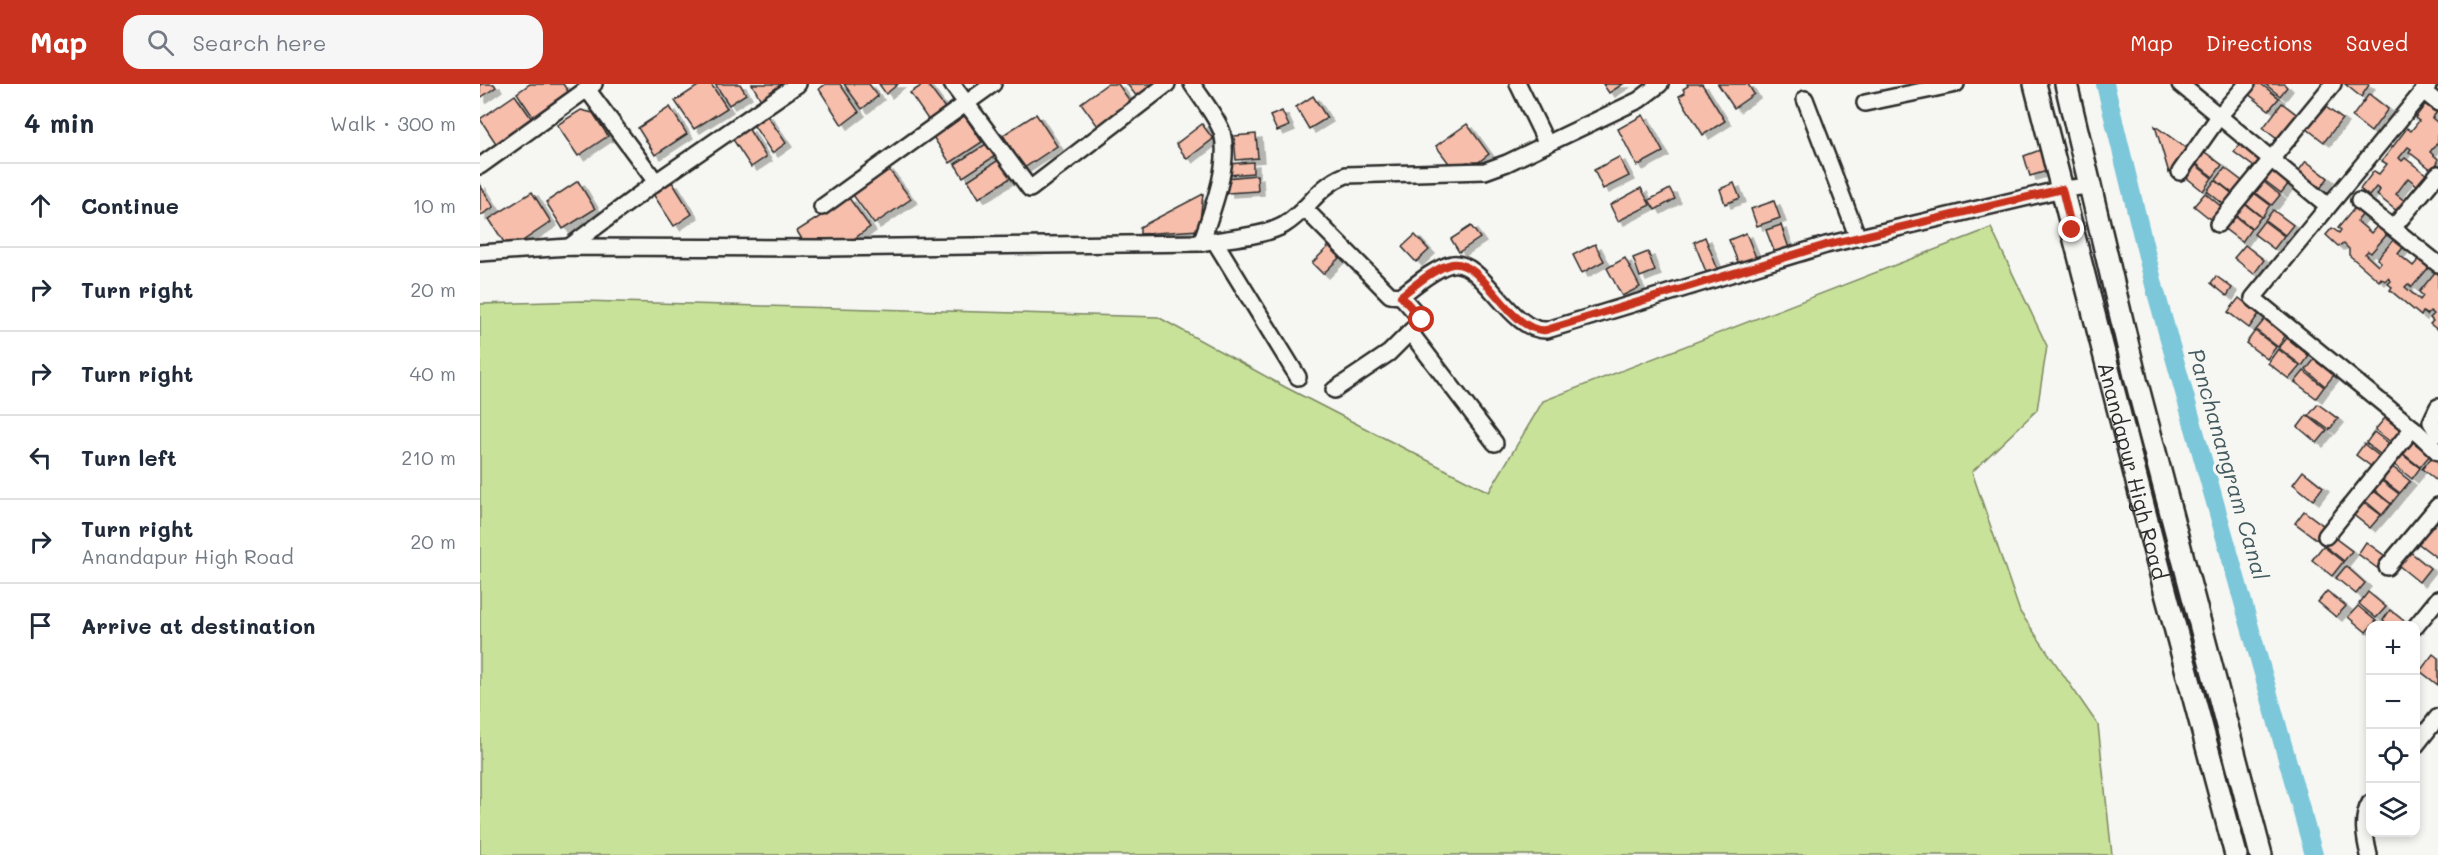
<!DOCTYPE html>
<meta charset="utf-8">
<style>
body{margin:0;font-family:Mali,sans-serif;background:#f6f6f7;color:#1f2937}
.controls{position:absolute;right:18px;bottom:18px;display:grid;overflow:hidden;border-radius:12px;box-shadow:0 3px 9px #0003}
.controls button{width:54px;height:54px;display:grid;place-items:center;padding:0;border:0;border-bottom:2px solid #e0e1e3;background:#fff;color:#1f2937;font:30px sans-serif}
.stop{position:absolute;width:18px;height:18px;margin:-14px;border:4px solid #c8321e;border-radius:50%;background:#fff}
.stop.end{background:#c8321e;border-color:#fff;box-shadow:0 2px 6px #0008}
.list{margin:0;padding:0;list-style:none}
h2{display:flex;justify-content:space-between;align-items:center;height:78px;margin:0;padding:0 24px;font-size:26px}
h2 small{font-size:20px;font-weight:400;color:#747a83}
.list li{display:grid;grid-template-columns:39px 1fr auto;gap:18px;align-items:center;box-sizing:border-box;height:84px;padding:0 24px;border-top:2px solid #e0e1e3}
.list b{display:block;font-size:22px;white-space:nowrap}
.list p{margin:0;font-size:20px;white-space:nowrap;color:#747a83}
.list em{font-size:20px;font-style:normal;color:#747a83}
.icon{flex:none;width:33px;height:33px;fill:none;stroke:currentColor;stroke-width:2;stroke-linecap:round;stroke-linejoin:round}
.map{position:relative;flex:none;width:1958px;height:771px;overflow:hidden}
header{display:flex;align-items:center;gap:36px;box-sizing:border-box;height:84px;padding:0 30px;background:#c8321e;color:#fff}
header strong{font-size:28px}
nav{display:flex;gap:33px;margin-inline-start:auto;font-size:21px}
.search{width:420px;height:54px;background:#f6f6f7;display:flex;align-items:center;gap:15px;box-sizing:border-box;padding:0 21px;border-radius:18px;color:#747a83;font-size:22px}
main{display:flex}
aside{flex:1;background:#fff}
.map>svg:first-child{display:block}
</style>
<header>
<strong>Map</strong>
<div class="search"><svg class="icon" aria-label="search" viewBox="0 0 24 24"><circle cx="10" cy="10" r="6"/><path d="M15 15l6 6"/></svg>Search here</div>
<nav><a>Map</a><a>Directions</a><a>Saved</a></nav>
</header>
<main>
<aside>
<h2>4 min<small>Walk · 300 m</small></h2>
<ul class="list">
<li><svg class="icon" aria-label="ahead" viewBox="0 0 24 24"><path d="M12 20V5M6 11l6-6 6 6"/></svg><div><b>Continue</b></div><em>10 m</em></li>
<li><svg class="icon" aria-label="right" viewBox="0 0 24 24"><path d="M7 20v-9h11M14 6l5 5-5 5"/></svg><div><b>Turn right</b></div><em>20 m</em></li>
<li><svg class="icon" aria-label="right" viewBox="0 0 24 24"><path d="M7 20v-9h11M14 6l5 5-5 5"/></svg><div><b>Turn right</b></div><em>40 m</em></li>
<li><svg class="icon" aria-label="left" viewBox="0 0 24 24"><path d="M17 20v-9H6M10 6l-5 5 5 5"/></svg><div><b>Turn left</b></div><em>210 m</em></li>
<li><svg class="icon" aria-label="right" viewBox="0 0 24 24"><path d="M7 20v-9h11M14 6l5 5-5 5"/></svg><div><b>Turn right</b><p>Anandapur High Road</p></div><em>20 m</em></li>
<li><svg class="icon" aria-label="arrive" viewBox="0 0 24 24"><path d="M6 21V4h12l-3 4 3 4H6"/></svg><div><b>Arrive at destination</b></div></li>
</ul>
</aside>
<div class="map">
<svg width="1958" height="771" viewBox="0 0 1958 771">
<defs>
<filter id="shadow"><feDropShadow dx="6" dy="4" stdDeviation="0" flood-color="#0004"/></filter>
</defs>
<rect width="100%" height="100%" fill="#f6f6f2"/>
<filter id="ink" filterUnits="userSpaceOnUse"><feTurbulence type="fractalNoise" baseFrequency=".0167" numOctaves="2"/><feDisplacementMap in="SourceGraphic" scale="12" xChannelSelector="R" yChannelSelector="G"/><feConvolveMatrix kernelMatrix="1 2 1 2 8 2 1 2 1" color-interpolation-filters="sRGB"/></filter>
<g filter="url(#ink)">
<polygon fill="#c9e299" stroke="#7a8662" stroke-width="1.5" points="1511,144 1567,262 1557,326 1492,388 1540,528 1618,641 1632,771 0,771 0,220 102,217 678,233 805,303 1009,408 1063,317"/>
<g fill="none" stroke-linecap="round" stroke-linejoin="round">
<polyline stroke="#7bc7d9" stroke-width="18" points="1625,0 1675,205 1834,771"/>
</g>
<g fill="#f6beab" stroke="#2b2b2b" stroke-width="1.5" filter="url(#shadow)">
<polygon points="0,0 14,0 16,3 0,14"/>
<polygon points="50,0 83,0 90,10 56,37 37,9"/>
<polygon points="221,0 231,0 247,24 214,45 195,17"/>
<polygon points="235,0 260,0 266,10 249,21"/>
<polygon points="272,0 304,0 281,16"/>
<polygon points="346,0 360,0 379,28 362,41 339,5"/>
<polygon points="364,0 389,0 398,12 382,25"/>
<polygon points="399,0 418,0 406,10"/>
<polygon points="444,0 447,0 468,28 451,40 430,9"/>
<polygon points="627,0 638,0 652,20 620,45 601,19"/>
<polygon points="647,0 684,0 661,18"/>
<polygon points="1123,0 1143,0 1129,9"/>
<polygon points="1207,0 1222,0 1245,37 1223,51 1199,12 1205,9 1203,5 1208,2"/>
<polygon points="1238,0 1268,0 1274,10 1254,24"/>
<polygon points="1774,0 1781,0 1799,14 1789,26 1767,9"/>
<polygon points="1785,0 1804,0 1807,3 1800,12"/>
<polygon points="1865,0 1888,0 1889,1 1881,13"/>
<polygon points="1889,10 1908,25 1891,48 1872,33"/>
<polygon points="35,11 54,38 19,64 0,35"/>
<polygon points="833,12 847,34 829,45 816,23"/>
<polygon points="1947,18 1958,27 1952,34 1957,38 1958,36 1958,58 1950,68 1958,75 1958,78 1952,86 1929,68 1931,65 1928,63 1919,74 1922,77 1925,74 1947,91 1938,102 1928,94 1916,110 1926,118 1918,128 1897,111 1900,106 1896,103 1889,112 1880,105 1894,87 1899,90 1907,80 1902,77 1927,44 1931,47 1939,37 1935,34"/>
<polygon points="1802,19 1821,34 1802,59 1783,44"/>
<polygon points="1843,21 1862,35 1844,58 1826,44"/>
<polygon points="190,23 207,50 175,71 158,44"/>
<polygon points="101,26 113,29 128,52 98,72 77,41"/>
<polygon points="802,27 809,42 797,47 790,32"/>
<polygon points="482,28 502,58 470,79 450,48"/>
<polygon points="286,30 306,59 292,69 272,39"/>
<polygon points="556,30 577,62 544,84 523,51"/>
<polygon points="1163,31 1183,68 1157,82 1138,45"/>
<polygon points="722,40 733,55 707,75 696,60"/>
<polygon points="987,40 1009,70 996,80 988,78 971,82 956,62"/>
<polygon points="1675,42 1707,65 1689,89"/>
<polygon points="268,44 286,73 271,83 252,54"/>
<polygon points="776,50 778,74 756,76 754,52"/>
<polygon points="1762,57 1785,75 1777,85 1754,68"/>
<polygon points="506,60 515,72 483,93 475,80"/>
<polygon points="1560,66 1567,87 1550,92 1544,72"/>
<polygon points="1722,66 1742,81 1733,93 1713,77"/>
<polygon points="1139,73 1149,92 1123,105 1114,86"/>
<polygon points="520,75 532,93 499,114 488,96"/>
<polygon points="1826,77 1848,94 1839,106 1817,89"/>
<polygon points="773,78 773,89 748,91 747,80"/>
<polygon points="1712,78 1732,94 1723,107 1702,90"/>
<polygon points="1789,81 1810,98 1801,109 1780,93"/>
<polygon points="407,83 431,115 394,140 373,111"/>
<polygon points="1745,84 1766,100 1756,112 1736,96"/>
<polygon points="777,91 778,107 747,109 746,94"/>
<polygon points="1779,94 1800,111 1792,121 1771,105"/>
<polygon points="1735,96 1755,112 1747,123 1727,107"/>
<polygon points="98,97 115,125 83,145 66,118"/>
<polygon points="192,98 212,130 194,142 173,110"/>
<polygon points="1254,99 1260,114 1245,120 1240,105"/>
<polygon points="0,101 14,123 0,132"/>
<polygon points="1161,104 1170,121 1138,137 1130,121"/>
<polygon points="1190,105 1195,115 1175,126 1169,116"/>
<polygon points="1770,106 1790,121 1782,133 1762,117"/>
<polygon points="52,108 71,138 29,166 9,135"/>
<polygon points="1725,109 1744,125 1734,138 1714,122"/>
<polygon points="723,110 719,146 660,150 660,143"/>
<polygon points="369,114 390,143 371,157 323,157 317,147"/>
<polygon points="1294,117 1300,134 1277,142 1271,125"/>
<polygon points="1762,118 1781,133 1772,144 1753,129"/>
<polygon points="1877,121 1885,128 1877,137 1891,149 1899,140 1909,148 1891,169 1888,167 1885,170 1898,182 1901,178 1897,175 1916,153 1925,161 1918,170 1933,182 1940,174 1950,182 1932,203 1928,200 1925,203 1940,216 1943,212 1939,208 1956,187 1958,189 1958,246 1950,240 1953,237 1950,234 1954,230 1950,227 1947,231 1943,228 1941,232 1910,206 1912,203 1908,200 1911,197 1908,194 1905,197 1901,194 1899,197 1869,171 1869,165 1864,160 1858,162 1846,151 1852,144 1859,149 1861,146 1858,144"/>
<polygon points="1793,126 1813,141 1805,151 1785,136"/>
<polygon points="1752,130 1771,145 1762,158 1742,143"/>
<polygon points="1784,137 1804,152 1794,165 1774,150"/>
<polygon points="1301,141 1310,167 1296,172 1286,146"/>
<polygon points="991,142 1000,154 979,168 971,155"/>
<polygon points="1266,149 1277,176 1260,183 1249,156"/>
<polygon points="935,151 949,166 936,178 922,163"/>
<polygon points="1225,153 1238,186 1227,190 1214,158"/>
<polygon points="851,160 862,171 843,190 832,179"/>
<polygon points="1115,160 1124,177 1102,189 1093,171"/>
<polygon points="1765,161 1784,176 1774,190 1754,174"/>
<polygon points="1168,168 1175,187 1160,193 1153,174"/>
<polygon points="1145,174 1160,203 1142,212 1127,184"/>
<polygon points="1736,192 1752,204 1747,212 1731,199"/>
<polygon points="1759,214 1779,230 1769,244 1748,228"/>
<polygon points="1785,235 1806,251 1798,263 1776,246"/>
<polygon points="1775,247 1796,263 1787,275 1766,259"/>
<polygon points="1807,254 1829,272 1822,282 1799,264"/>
<polygon points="1798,265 1820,282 1809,295 1788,279"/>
<polygon points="1834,276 1854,291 1845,302 1826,286"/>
<polygon points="1824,287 1844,303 1836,314 1815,298"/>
<polygon points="1838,320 1858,335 1849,346 1829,331"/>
<polygon points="1827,331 1847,347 1837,359 1818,343"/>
<polygon points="1905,334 1925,350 1916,362 1895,346"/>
<polygon points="1894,348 1915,364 1906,375 1886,359"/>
<polygon points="1930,356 1950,371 1940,383 1921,368"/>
<polygon points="1884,360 1904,376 1896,386 1876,371"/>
<polygon points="1920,369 1940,384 1932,395 1912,379"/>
<polygon points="1953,372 1958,376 1958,398 1942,385"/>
<polygon points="1910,381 1930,397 1920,409 1900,394"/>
<polygon points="1823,387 1843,403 1833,416 1813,400"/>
<polygon points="1899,395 1919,410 1911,420 1892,404"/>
<polygon points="1891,405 1911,420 1902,431 1883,415"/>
<polygon points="1881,416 1901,431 1890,444 1871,429"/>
<polygon points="1824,427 1848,445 1839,457 1815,439"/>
<polygon points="1953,433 1958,437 1958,470 1956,473 1935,457"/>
<polygon points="1852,452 1872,467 1864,477 1845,462"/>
<polygon points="1886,458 1905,472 1897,484 1878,470"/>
<polygon points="1843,462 1863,478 1852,492 1832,476"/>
<polygon points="1929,467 1950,484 1939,498 1918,481"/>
<polygon points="1866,482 1885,499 1876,510 1856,494"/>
<polygon points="1847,507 1866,522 1856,533 1838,518"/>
<polygon points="1888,508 1906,523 1896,534 1879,520"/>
<polygon points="1878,522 1896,537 1886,548 1868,533"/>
<polygon points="1910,526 1928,540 1927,542 1910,542 1903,536"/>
<polygon points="1953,570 1958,574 1958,601 1940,587"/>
</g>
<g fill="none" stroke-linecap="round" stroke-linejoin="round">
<g stroke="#2b2b2b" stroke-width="20">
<g id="minor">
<polyline points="472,0 550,105 687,0"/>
<path d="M712 0C722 15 736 32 742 48 751 80 731 129 721 159"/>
<polyline points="1038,0 1067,60"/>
<polyline points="1700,0 1848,122"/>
<polyline points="1949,0 1773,214 1933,344 1958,368"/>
<polyline points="107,5 176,98"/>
<polyline points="1943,7 1958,19"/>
<polyline points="1325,15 1378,154"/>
<polyline points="1385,19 1476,0"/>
<polyline points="0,82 114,0"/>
<polyline points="1700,88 1740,31 1767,0"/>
<polyline points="1879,117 1958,180"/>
<polyline points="342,123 513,0"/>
<path d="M824 124 910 211 921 212C934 202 956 183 972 180 1003 175 1030 249 1067 246L1346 161 1582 105 1610 102"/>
<polyline points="1738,140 1853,0"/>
<polyline points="1913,144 1958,90"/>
<polyline points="734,156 818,293"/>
<polyline points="89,163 176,98 318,0"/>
<path d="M0 169 89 163 346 164 721 159C745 154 783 153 804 141 829 126 836 103 866 91L1005 87 1027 79 1159 16 1180 0"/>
<polyline points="930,248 1015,359"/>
<polyline points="854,306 909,269 942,236 921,212"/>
<polyline points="1958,323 1951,338 1958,350"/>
<polyline points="1846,452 1933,344"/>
<polyline points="1907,483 1958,422"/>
<polyline points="1936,542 1958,515"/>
<polyline points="1936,661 1958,633"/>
<path d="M1889 771C1885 755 1881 734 1890 719"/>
</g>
</g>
<g stroke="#2b2b2b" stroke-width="26">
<g id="secondary">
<path id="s1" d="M1555 0 1677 476 1756 771"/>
<polyline points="1586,0 1656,296 1781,771"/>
</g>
</g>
<use href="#minor" stroke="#f6f6f2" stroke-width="15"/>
<use href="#secondary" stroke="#f6f6f2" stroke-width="21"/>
</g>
</g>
<g fill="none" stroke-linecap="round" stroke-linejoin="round" filter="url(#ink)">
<path stroke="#c8321e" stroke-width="8" d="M942 236 921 212C934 202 956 183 972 180 1004 175 1030 250 1066 246L1346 161 1582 105 1592 146"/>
</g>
<g text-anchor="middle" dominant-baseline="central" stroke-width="6" stroke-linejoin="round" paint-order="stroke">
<g font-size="21" fill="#2b2b2b" stroke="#f6f6f2">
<text stroke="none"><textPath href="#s1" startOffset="399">Anandapur High Road</textPath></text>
</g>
<g font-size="22" font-style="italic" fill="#435a5f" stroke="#f6f6f2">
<text transform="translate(1749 380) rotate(74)">Panchanangram Canal</text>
</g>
</g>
</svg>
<div class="controls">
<button>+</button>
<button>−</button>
<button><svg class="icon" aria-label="locate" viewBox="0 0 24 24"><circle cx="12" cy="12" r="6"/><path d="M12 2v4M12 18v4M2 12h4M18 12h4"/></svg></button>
<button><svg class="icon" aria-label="layers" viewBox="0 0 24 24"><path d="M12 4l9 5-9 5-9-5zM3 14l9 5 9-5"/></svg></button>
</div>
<div class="stop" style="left:942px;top:236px"></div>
<div class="stop end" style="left:1592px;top:146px"></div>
</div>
</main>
